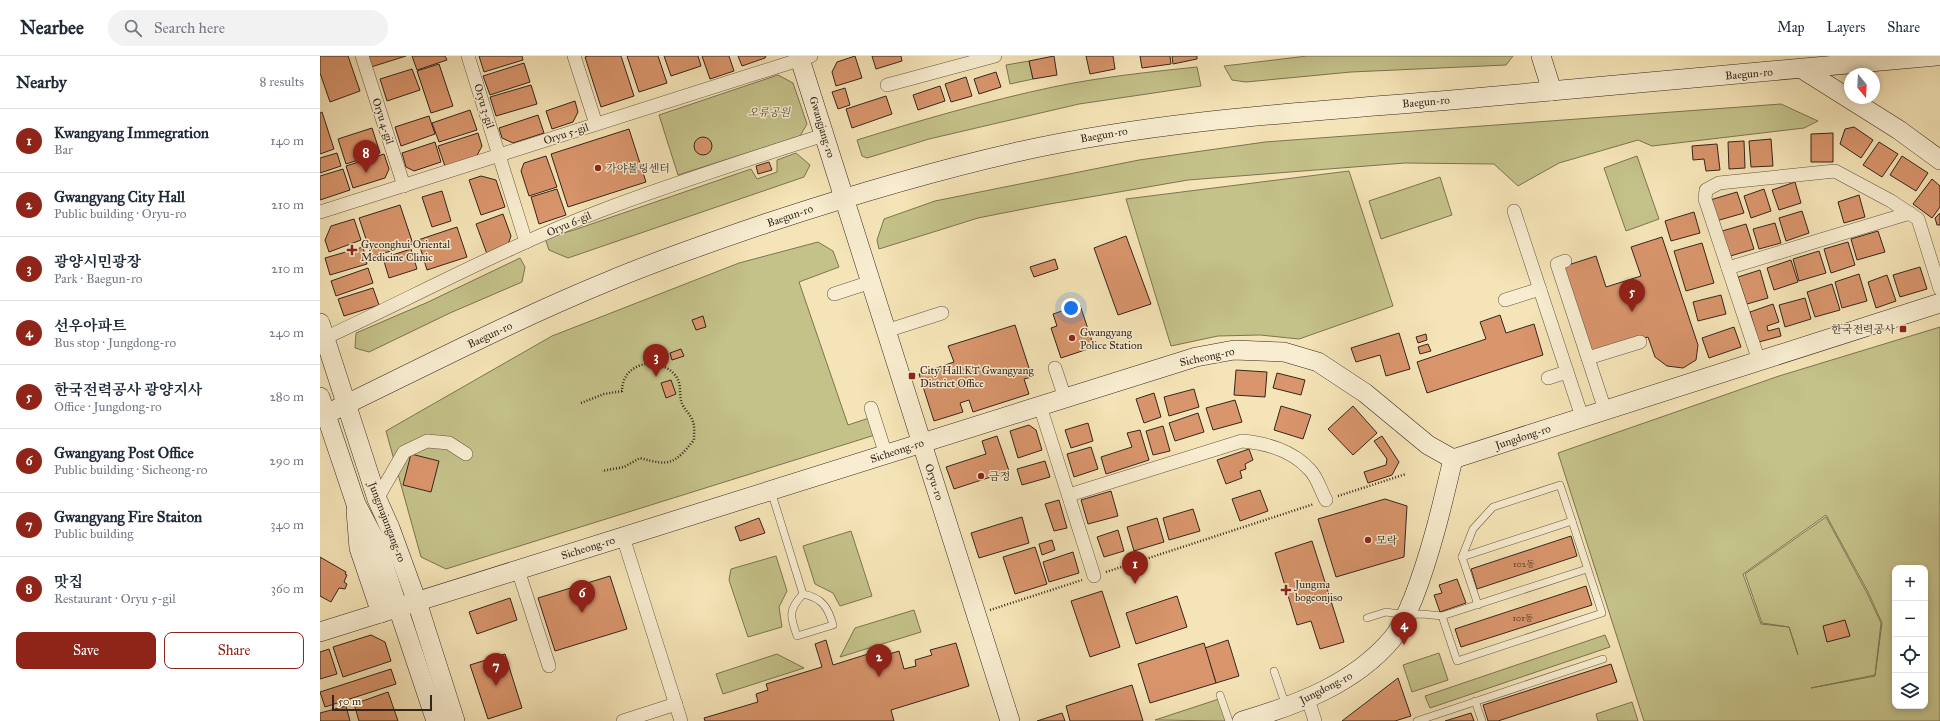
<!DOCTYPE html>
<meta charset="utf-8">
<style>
body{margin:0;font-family:"IM FELL Great Primer","Noto Serif KR",serif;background:#f2f2f3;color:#1f2937}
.controls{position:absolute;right:12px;bottom:12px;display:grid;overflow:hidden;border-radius:8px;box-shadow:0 2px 6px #0003}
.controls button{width:36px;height:36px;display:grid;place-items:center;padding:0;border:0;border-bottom:1px solid #e0e1e3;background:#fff;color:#1f2937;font:20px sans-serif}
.compass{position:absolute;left:1524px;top:12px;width:36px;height:36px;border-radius:50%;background:#fff;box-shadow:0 2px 6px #0003;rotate:162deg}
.scale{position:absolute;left:12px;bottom:10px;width:100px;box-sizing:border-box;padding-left:4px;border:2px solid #34261c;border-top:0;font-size:11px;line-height:14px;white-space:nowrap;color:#34261c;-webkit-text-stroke:3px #f8edd0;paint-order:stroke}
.you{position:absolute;left:751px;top:252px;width:14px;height:14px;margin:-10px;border:3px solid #fff;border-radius:50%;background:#1a73e8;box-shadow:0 0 0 6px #1a73e833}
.badge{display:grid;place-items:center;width:26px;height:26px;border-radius:50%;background:#8f2418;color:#fff;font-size:13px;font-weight:700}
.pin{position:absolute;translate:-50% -33px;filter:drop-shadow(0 1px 2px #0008)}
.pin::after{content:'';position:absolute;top:21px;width:14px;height:12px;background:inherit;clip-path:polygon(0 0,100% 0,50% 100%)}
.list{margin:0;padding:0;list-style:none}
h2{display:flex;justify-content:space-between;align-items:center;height:52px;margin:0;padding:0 16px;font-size:17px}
h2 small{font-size:13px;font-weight:400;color:#747a83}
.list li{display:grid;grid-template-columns:26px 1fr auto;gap:12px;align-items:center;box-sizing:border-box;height:64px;padding:0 16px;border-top:1px solid #e0e1e3}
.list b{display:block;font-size:15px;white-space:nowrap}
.list p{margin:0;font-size:13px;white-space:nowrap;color:#747a83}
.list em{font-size:13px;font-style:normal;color:#747a83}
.actions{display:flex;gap:8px;padding:12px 16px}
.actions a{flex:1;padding:9px 0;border:1px solid #8f2418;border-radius:8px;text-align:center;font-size:14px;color:#8f2418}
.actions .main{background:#8f2418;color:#fff}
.icon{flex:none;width:22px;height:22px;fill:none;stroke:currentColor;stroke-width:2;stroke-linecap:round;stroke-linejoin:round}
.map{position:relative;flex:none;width:1620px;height:665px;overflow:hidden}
header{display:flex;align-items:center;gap:24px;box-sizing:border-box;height:56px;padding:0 20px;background:#fff;border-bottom:1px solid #e0e1e3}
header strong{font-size:19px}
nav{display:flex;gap:22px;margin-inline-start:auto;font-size:14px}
.search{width:280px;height:36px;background:#f2f2f3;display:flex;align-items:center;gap:10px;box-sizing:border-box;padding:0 14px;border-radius:22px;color:#747a83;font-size:15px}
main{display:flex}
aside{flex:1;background:#fff}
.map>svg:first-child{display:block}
</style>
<header>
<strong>Nearbee</strong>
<div class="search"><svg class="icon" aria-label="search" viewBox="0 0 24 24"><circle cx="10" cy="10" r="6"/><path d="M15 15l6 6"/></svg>Search here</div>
<nav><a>Map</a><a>Layers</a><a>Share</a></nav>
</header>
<main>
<aside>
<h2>Nearby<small>8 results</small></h2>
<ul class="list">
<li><span class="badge">1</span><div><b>Kwangyang Immegration</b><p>Bar</p></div><em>140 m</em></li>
<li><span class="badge">2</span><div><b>Gwangyang City Hall</b><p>Public building · Oryu-ro</p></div><em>210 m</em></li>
<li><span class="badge">3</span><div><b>광양시민광장</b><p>Park · Baegun-ro</p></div><em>210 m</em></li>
<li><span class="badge">4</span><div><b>선우아파트</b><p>Bus stop · Jungdong-ro</p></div><em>240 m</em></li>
<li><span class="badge">5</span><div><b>한국전력공사 광양지사</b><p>Office · Jungdong-ro</p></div><em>280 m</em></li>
<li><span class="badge">6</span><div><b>Gwangyang Post Office</b><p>Public building · Sicheong-ro</p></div><em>290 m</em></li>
<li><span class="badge">7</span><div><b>Gwangyang Fire Staiton</b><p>Public building</p></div><em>340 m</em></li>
<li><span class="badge">8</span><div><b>맛집</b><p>Restaurant · Oryu 5-gil</p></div><em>360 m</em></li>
</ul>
<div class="actions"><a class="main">Save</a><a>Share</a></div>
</aside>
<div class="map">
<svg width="1620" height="665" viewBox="0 0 1620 665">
<rect width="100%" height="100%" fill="#f5e4b7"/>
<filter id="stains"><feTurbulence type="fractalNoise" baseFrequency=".005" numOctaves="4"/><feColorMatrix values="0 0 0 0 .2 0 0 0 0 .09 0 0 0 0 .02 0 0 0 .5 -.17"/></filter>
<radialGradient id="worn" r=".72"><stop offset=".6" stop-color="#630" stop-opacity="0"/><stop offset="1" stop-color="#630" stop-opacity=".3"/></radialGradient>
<g fill="#c4c189" stroke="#7c7452" fill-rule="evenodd">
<polygon points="987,0 1193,0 1186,9 1031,16 926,26 912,24 904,10"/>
<polygon points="709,5 713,23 690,28 686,9"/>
<path d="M877 11 881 30 759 48 609 83 547 102 542 100 537 84C601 64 667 45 733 31 781 21 829 16 877 11Z"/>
<polygon points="458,19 473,27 487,68 480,80 358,119 339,59"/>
<polygon points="1461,48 1498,65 1484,72 1332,90 1318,84 1239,107 1198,130 1174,108 1085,107 868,124 724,149 658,162 559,193 557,184 564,163 615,145 819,104 945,86"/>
<polygon points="476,97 490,109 484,121 248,202 229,194 225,182 254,174 431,113 437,123 457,116 457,104"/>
<polygon points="1317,100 1339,163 1306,175 1284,112"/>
<polygon points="1029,115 1073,250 979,283 940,279 898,280 851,290 806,143"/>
<polygon points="1120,121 1132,159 1061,183 1049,145"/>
<polygon points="498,186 513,195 519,211 479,226 528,369 549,362 555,379 126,513 101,501 66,375 232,280 419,207"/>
<polygon points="200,202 205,211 202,226 130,257 49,296 35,292 36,277 106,247"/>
<path d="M1620 271V665H1324L1238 397 1459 320ZM1506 459 1548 536 1562 567 1555 620 1491 632 1555 619 1561 567 1547 537 1506 461 1425 518 1442 567 1469 571 1478 599 1469 571 1441 568 1423 518ZM1575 512H1605V650H1575Z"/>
<polygon points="531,475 552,540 520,550 513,537 495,528 483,490"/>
<polygon points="456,500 467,535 459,551 462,571 428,581 409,524 411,513"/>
<polygon points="594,554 601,576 520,601 535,572"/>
<polygon points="1285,579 1290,591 1110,652 1105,640"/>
<polygon points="1119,597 1128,624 1092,636 1083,609"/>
<polygon points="457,598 484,612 403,638 396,618"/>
<polygon points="899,643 906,665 835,664"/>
<polygon points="1312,646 1318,665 1278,665 1276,658"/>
</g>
<g fill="#d9956c" stroke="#34261c">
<polygon points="0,0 28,0 40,35 10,46 0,17"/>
<polygon points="47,0 86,0 51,11"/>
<polygon points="92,0 125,0 127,4 97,14"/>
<polygon points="159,0 202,0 203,4 164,16"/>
<polygon points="268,0 301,0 314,40 281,51 265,1"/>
<polygon points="307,0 338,0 347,27 319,36"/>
<polygon points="344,0 378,0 381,10 351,20"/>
<polygon points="382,0 409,0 414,15 390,23"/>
<polygon points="418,0 446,0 445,2 422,10"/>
<polygon points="535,0 542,22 516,30 512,16 517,6"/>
<polygon points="552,0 581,0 582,5 556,13"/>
<polygon points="734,0 737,19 713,23 709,5"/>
<polygon points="766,0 793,0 795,13 770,18"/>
<polygon points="820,0 850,0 851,8 822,12"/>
<polygon points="852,0 877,0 877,3 853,8"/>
<polygon points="204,7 210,26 170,39 163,20"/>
<polygon points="119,8 133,50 111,57 97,15"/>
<polygon points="92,13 100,34 67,45 60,23"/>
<polygon points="676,16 681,31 659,38 654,23"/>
<polygon points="646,21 652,40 631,46 625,28"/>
<polygon points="211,29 217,48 176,60 170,41"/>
<polygon points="620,30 625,45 598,54 593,39"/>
<polygon points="525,32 530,49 518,53 512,36"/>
<polygon points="566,40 572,58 532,72 526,53"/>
<polygon points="255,45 258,56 253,66 232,73 226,55"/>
<polygon points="150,54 157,74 119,86 112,67"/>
<polygon points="2,56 14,93 0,98 0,57"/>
<polygon points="218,59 224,77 193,87 182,82 179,72"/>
<polygon points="109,60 115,78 81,90 75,71"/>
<polygon points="1534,71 1553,84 1541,102 1520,88 1525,73"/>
<polygon points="52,72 60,97 26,108 18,83"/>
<polygon points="309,73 326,126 248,151 231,98"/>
<polygon points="158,77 162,90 155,103 126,113 118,90"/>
<polygon points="1513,77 1513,106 1491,106 1491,78"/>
<circle cx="383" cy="90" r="9"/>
<polygon points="1451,83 1453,110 1431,111 1429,85"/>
<polygon points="1424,85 1425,112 1409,113 1408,86"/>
<polygon points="115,86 121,106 94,115 86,111 82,97"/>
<polygon points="1559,86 1578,98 1562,121 1543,109"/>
<polygon points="1397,88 1400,114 1386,115 1384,103 1373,104 1372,90"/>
<polygon points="17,97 21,110 0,117 0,102"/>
<polygon points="64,98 69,113 65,122 33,132 26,110"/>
<polygon points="226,100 237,131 209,140 201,115 204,107"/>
<polygon points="1582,100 1608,117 1596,135 1570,119"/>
<polygon points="449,106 452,114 438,118 436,110"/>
<polygon points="23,113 30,134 0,144 0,120"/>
<polygon points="161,120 176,124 185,151 161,159 149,124"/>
<polygon points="1612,123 1620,130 1620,151 1612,162 1593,148"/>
<polygon points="1475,126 1481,147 1459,154 1452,134"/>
<polygon points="237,133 246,159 219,168 211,141"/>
<polygon points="1444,133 1451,155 1431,162 1424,140"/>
<polygon points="122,135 131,165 112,171 102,141"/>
<polygon points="1417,136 1424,157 1396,165 1390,144"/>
<polygon points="1539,139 1545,161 1524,167 1518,146"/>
<polygon points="80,149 93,188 52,201 39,162"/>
<polygon points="1482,155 1489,177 1466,185 1459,162"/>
<polygon points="1374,156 1380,177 1351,185 1345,165"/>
<polygon points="1620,157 1620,169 1617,169 1615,162"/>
<polygon points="183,158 191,180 187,191 167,198 156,168"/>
<polygon points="34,163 41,184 9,196 5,184 11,170"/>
<polygon points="1455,167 1461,187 1439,193 1433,173"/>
<polygon points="1426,168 1434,193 1407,201 1399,176"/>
<polygon points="137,171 147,201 107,214 98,184"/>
<polygon points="1558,175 1565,196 1537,204 1531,183"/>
<polygon points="806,180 831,248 798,259 774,192"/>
<polygon points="1342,181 1378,289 1376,304 1363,312 1347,310 1335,301 1328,281 1271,299 1242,211 1276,200 1286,231 1321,220 1311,191"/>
<polygon points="1528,186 1535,209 1511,217 1504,193"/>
<polygon points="1382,187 1394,227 1366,235 1354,195"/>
<polygon points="43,191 47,208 10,219 5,202"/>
<polygon points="91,193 97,213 69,222 63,202"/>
<polygon points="1499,195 1506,217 1479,225 1473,203"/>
<polygon points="735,203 738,213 714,221 710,211"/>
<polygon points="1471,204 1478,226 1454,234 1447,212"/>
<polygon points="1600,211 1607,233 1580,241 1573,219"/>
<polygon points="48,212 53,227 16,240 11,225"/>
<polygon points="1440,214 1448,242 1427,248 1418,221"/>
<polygon points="1539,218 1547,245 1522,252 1515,226"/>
<polygon points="1567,219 1576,245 1556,252 1548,226"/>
<polygon points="1512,228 1520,254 1495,261 1487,236"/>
<polygon points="53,232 59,249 24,260 18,243"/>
<polygon points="1401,239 1406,258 1378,265 1373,246"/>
<polygon points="1485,242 1491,263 1465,271 1459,249"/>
<polygon points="1453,248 1459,266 1447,270 1448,275 1459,272 1461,280 1439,286 1430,256"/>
<polygon points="760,249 774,291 741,302 731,272 737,270 733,258"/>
<polygon points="1180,259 1186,277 1214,268 1223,299 1107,337 1097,306 1166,283 1160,266"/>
<polygon points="383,260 386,271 376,274 372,264"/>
<polygon points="695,269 712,321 704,323 709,338 653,356 649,344 640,347 643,356 614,365 599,318 634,306 628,290"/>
<polygon points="1414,271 1421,291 1389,302 1382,282"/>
<polygon points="1079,277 1090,313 1066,320 1060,299 1036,306 1031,292"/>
<polygon points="1106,278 1107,284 1098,287 1096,281"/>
<polygon points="1108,288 1111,295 1100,298 1098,291"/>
<polygon points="361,293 364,300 352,304 350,297"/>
<polygon points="916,314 947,316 945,341 914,339"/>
<polygon points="957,317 985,324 981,339 953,332"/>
<polygon points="351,324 356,338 346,342 341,327"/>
<polygon points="874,333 879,351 849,360 844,341"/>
<polygon points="834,337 841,361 824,367 816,343"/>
<polygon points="915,344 922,366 893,374 886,352"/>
<polygon points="961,350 991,359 983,383 954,374"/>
<polygon points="1033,350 1057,377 1033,399 1008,373"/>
<polygon points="878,357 884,376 855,385 849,367"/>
<polygon points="768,367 773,385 751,392 745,374"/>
<polygon points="709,369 716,374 722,394 698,402 690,375"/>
<polygon points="843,370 850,395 833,399 826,375"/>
<polygon points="820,374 829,404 786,418 781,401 812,391 807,377"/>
<polygon points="677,380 689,415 634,433 626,411 666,398 662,385"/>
<polygon points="1062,380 1079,406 1072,419 1048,427 1044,416 1066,409 1067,403 1054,385"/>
<polygon points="771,391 778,413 754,421 747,398"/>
<polygon points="929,393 933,404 925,408 926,413 920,415 922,422 906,428 897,404"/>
<polygon points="91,398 119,405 111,436 83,429"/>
<polygon points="725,405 730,421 702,429 697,413"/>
<polygon points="940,434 948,455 920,465 912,443"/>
<polygon points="791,435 798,460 768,468 761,444"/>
<polygon points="1065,443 1087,450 1084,501 1016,521 998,463"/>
<polygon points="739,444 747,472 734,475 725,448"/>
<polygon points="873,453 880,475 849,484 843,462"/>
<polygon points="702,461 709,487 659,502 651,477"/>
<polygon points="439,462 445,477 420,485 415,471"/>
<polygon points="837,462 844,486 814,495 807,471"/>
<polygon points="798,474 804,495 784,501 777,481"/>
<polygon points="1251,480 1257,500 1157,533 1151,513"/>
<polygon points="732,484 735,494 722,499 719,488"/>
<polygon points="992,485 1024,586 1000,593 991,565 977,569 955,497"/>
<polygon points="715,491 727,528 695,538 683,501"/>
<polygon points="753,496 759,517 729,526 723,506"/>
<polygon points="0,501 26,516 25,518 27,519 24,526 27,528 25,533 19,532 11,546 0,540"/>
<polygon points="290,520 307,573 235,595 218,542"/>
<polygon points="1137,523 1146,547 1120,556 1114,539 1122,537 1119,529"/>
<polygon points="1266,530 1272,549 1141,591 1135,573"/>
<polygon points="782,535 800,591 770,601 751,545"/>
<polygon points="857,540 867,571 816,588 806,557"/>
<polygon points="190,542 197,564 157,578 149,556"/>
<polygon points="1525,564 1530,580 1507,586 1503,570"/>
<polygon points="51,579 65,586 71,605 23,621 13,591"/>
<polygon points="506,584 513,609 564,593 566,599 579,595 584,613 596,610 595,604 612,599 610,594 636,587 649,630 571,654 574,665 385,665 384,662 438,646 436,638 448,634 446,628 502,611 495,588"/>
<polygon points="908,584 919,620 896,627 885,592"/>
<polygon points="884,587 896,627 830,647 818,608"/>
<polygon points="9,593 17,618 0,623 0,596"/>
<polygon points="185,598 202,652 168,663 150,609"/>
<polygon points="1291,608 1297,626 1178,665 1168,665 1163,649"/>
<polygon points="71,613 76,628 5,651 0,636"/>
<polygon points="1078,622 1091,660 1075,665 1022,665"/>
<polygon points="812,629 823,665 750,665 746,650"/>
<polygon points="68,636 78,665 39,665 34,648"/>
<polygon points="26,650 30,665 0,665 0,657"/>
<polygon points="742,657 745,665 717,665"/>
<polygon points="1151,657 1154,665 1125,665"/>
</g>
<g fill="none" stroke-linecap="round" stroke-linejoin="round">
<g stroke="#645643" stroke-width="8">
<g id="lane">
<path d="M451 435 483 538C468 554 470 560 477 580L513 569C508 551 502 542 483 538"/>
<polyline points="1142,501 1153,473 1173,451 1240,429 1252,465"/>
<polyline points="1122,560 1267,513"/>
<polyline points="1047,562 1066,556 1086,559 1102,558 1122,560 1137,605 1282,557 1252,465 1142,501 1158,549"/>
<polyline points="954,615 966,650"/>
<polyline points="900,639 909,665"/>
<polyline points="1155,645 1162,665"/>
<polyline points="1097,665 1283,603"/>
</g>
</g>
<g stroke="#645643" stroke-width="14">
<g id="street">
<polyline points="42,0 84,130"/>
<polyline points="148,0 206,186"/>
<polyline points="254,0 276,68"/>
<polyline points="567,29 675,0"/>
<polyline points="1194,155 1262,361"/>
<polyline points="0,156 491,0"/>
<polyline points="1245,205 1237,208 1285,354"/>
<polyline points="1408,212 1590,157"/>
<polyline points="514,238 551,226"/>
<polyline points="1185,244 1220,233"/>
<polyline points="566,275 622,257"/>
<path d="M5 282C97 239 186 191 280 155 354 127 429 103 504 79"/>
<polyline points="1268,302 1320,286"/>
<polyline points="1439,305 1385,143 1386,134 1399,127 1515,115 1571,145 1598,163 1620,233"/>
<polyline points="735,312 745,342"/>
<polyline points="1228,322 1247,316"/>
<polyline points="720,350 774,520"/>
<polyline points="551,352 566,399"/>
<path d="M749 439 922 385C946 387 973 395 990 414 997 421 1001 435 1006 444"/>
<polyline points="57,443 84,396 107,385 129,387 146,398"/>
<polyline points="303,481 361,665"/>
<polyline points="198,514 229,610"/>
<polyline points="988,643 995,665"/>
<polyline points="303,665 356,648"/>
</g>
</g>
<g stroke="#34261c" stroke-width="20">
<g id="secondary">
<polyline points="479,0 690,665"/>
<polyline points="1221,0 1232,35"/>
<polyline points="1482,13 1579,74 1620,104"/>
<polyline points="0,267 57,443 70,472 97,546 135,665"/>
<polyline points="0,341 36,448 56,486 116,665"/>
<path d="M0 361C96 315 191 265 289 225 341 203 394 185 447 167 529 140 613 115 697 96 840 64 986 56 1131 44 1293 30 1455 16 1616 0"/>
<polyline points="36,455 39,492 61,557"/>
<polyline points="0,576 876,301 914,294 964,296 998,306 1045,337 1108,389 1133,403"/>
<path d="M922 665C977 649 1034 628 1072 583 1082 572 1087 556 1093 543 1111 497 1122 450 1133 403L1620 247"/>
</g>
</g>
<g stroke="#34261c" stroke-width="2.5" stroke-dasharray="1 2" stroke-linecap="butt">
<path d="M261 347 284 338 302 335C302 307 337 299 354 318 362 326 359 335 361 344 362 352 371 358 373 366 375 371 374 378 374 384 355 407 351 411 320 402L304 411 282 415"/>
<polyline points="1018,440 1086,418"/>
<polyline points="786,516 994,448"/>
<polyline points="670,554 762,524"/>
</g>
<use href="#lane" stroke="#f8edd0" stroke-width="7"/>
<use href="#street" stroke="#f8edd0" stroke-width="13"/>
<use href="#secondary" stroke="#f8edd0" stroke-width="19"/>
</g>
<g fill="#8f2418" stroke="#f8edd0" stroke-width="1.5">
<circle cx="278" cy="112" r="4"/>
<path d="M30 188h4v4h4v4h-4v4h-4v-4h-4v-4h4z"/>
<rect x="1579" y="269" width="8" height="8" rx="2"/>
<circle cx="752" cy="282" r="4"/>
<rect x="588" y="316" width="8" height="8" rx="2"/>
<circle cx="661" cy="420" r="4"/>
<circle cx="1048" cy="484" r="4"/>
<path d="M964 528h4v4h4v4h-4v4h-4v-4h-4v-4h4z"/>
</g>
<g text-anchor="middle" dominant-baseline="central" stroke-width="3" stroke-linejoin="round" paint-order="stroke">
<g font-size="9" fill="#5d4230">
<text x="1204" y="507">102동</text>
<text x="1203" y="561">101동</text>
</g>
<g font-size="11" fill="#34261c" stroke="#f8edd0">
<text transform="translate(1429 18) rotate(-5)">Baegun-ro</text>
<text transform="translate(1106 46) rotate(-5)">Baegun-ro</text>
<text transform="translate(164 50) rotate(73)">Oryu 3-gil</text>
<text transform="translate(63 65) rotate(72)">Oryu 4-gil</text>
<text transform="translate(502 71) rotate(73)">Gwangjang-ro</text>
<text transform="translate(246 78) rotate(-18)">Oryu 5-gil</text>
<text transform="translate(784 79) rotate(-10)">Baegun-ro</text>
<text transform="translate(470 160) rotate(-19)">Baegun-ro</text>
<text transform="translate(249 168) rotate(-23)">Oryu 6-gil</text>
<text transform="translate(170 279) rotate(-25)">Baegun-ro</text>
<text transform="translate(887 301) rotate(-12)">Sicheong-ro</text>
<text transform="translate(1203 381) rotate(-18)">Jungdong-ro</text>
<text transform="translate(577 395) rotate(-18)">Sicheong-ro</text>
<text transform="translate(614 426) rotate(72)">Oryu-ro</text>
<text transform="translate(67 466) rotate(69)">Jungmajungang-ro</text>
<text transform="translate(268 492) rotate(-17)">Sicheong-ro</text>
<text transform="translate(1006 632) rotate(-27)">Jungdong-ro</text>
</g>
<g font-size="11" font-style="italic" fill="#584d37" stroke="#f8edd0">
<text x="449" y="56">오류공원</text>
</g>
<g font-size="11" fill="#34261c" stroke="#f8edd0" text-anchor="start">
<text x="286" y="112">가야볼링센터</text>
<text x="41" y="188">Gyeonghui Oriental<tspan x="41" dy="13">Medicine Clinic</tspan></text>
<text x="1575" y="273" text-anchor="end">한국전력공사</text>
<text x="760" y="276">Gwangyang<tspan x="760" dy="13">Police Station</tspan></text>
<text x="600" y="314">City Hall.KT Gwangyang<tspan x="600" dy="13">District Office</tspan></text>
<text x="669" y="420">금정</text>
<text x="1056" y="484">모락</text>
<text x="975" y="528">Jungma<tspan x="975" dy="13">bogeonjiso</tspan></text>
</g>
</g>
<rect width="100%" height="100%" filter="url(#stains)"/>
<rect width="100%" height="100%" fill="url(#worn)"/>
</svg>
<div class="controls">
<button>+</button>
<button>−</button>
<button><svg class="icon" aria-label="locate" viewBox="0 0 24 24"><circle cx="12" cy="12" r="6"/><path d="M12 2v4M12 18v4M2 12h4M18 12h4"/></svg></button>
<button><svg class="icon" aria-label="layers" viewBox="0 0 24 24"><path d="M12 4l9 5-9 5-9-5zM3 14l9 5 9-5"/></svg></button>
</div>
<svg class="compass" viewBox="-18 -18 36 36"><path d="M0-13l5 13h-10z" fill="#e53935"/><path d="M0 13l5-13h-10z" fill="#747a83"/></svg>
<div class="scale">50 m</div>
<div class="you"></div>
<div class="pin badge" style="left:815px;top:528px">1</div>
<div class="pin badge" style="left:559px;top:621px">2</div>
<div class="pin badge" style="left:336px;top:321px">3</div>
<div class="pin badge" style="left:1084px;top:589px">4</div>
<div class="pin badge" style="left:1312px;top:256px">5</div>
<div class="pin badge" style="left:262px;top:557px">6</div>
<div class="pin badge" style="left:176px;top:630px">7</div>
<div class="pin badge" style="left:46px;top:117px">8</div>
</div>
</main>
